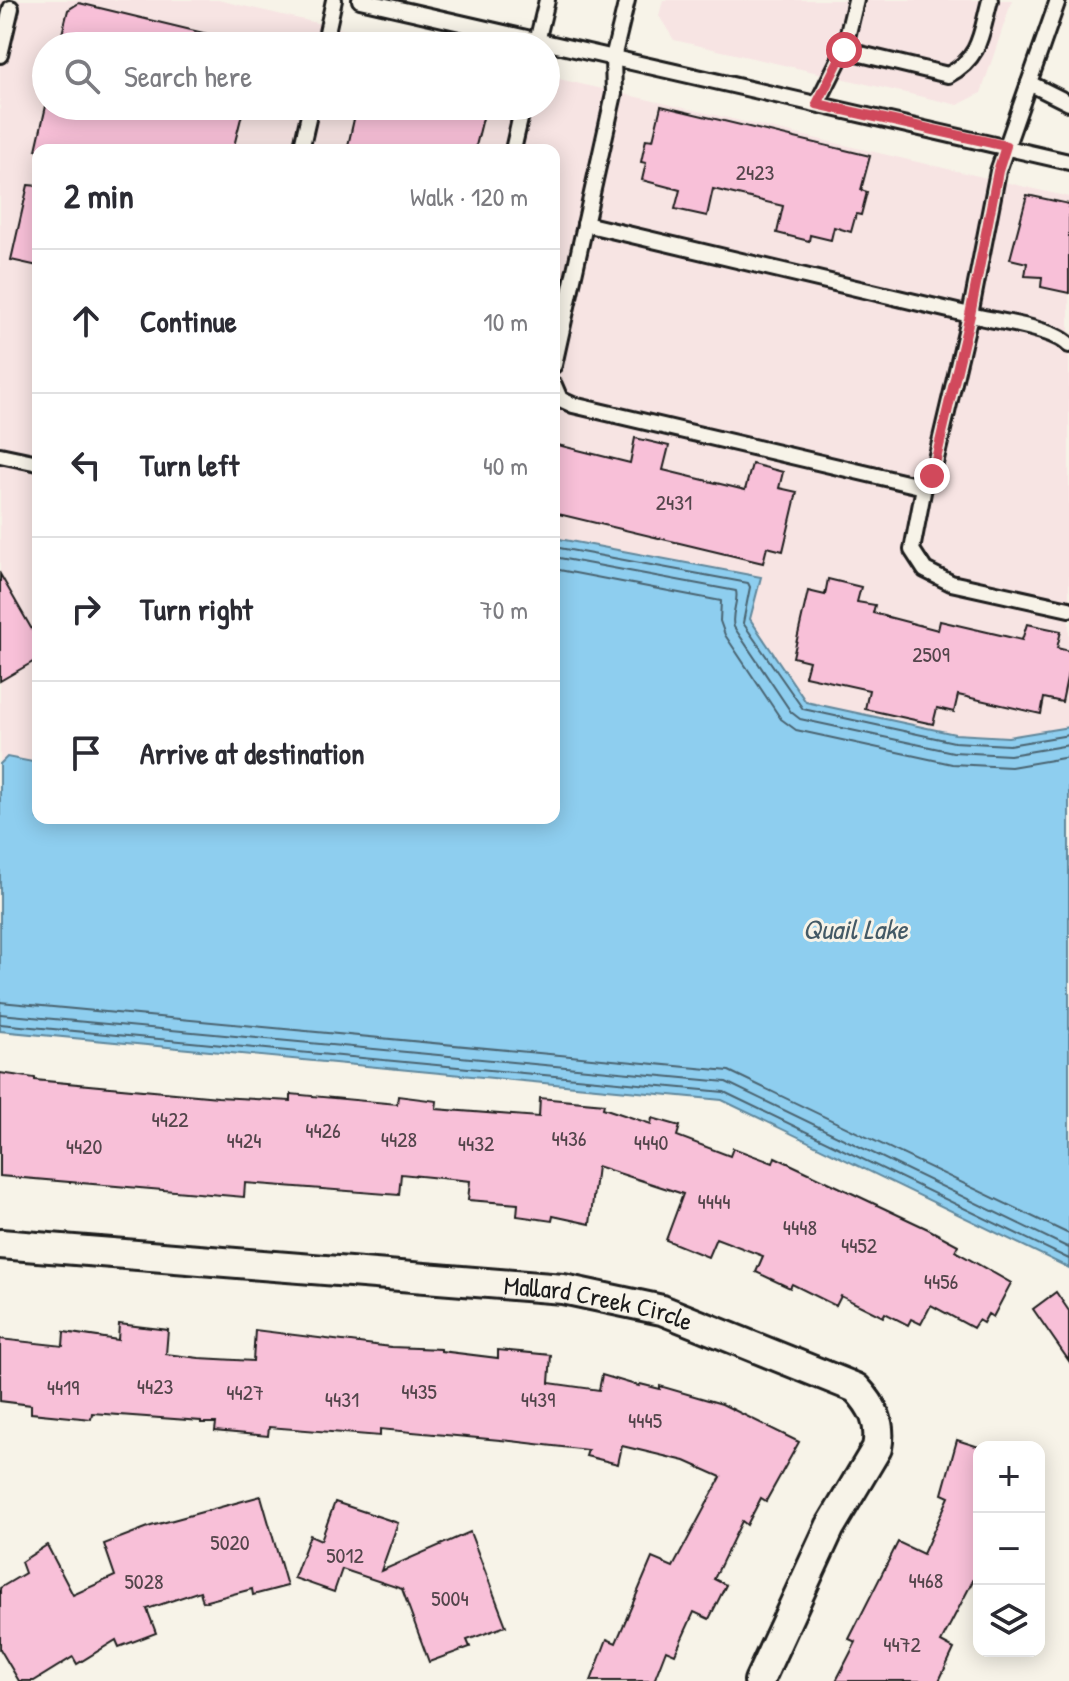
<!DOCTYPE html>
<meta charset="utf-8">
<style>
body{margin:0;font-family:"Patrick Hand",sans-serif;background:#f7f7f7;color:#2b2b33}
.controls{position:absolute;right:24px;bottom:24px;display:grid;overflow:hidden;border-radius:16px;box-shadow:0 4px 20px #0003}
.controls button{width:72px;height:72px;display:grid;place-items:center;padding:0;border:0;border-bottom:2px solid #e1e1e2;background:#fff;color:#2b2b33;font:40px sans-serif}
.stop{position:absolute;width:24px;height:24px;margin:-18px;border:6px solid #d1495b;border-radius:50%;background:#fff}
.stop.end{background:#d1495b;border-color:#fff;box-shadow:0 2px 8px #0008}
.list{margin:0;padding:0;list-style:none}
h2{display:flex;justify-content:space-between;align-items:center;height:104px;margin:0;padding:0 32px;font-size:34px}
h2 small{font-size:26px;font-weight:400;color:#7c7c81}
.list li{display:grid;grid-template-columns:52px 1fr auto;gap:24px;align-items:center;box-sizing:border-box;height:144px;padding:0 32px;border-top:2px solid #e1e1e2}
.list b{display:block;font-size:30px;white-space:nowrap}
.list em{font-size:26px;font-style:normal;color:#7c7c81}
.icon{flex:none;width:44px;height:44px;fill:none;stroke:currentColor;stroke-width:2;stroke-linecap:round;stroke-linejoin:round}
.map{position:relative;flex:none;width:1069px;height:1681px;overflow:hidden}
.search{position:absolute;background:#fff;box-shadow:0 4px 20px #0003;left:32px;top:32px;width:528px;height:88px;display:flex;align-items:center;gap:20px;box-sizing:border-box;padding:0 28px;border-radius:44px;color:#7c7c81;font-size:30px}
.panel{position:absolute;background:#fff;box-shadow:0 4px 20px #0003;left:32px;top:144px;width:528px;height:680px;border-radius:16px}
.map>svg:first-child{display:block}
</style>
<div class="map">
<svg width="1069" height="1681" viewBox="0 0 1069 1681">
<rect width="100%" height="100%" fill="#f7f3e8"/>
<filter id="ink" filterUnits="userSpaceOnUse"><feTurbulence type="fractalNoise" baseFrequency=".0125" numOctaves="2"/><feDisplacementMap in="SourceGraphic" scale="16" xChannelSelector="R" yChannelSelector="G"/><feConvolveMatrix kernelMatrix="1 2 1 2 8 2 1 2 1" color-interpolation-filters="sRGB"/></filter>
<g filter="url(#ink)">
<g fill="#f7e4e3">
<polygon points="0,0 218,0 416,46 46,46 46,106 546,106 546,76 1069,197 1069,727 1008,737 955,734 806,702 750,619 760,577 554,538 554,150 38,150 38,763 7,757 0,764"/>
<polygon points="663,0 1012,0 981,93 958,105 674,40 659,16"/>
</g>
<polygon fill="#8eceef" stroke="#60879b" stroke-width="2" points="554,538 761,577 750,619 806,702 955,734 1008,737 1069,727 1069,1268 722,1100 0,1031 0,764 7,757 38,763 38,818 554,818"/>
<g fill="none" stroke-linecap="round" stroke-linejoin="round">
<g stroke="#4a6370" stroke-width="2">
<polyline points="554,547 748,583 750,587 743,623 803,709 954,742 1009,745 1069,735"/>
<path d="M554 557 736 591C739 602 730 614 734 627L791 712 800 719 953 752 1010 755 1069 745"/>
<polyline points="554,569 721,601 720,621 725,635 781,719 796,730 952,764 1011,767 1069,757"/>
<polyline points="0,1002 729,1071 1069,1234"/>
<polyline points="0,1014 726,1082 1069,1248"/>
<polyline points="0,1024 724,1092 1069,1259"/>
</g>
</g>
<g fill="#f8c0d8" stroke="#1c1c1c" stroke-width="2">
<polygon points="79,3 216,36 215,46 59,46 68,10"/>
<polygon points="46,106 244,106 233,150 36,150"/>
<polygon points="357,106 486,106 475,150 347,150"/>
<polygon points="661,106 870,156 861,190 867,192 861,215 856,214 851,232 834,227 831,240 810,235 809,241 777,233 783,206 713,189 707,216 675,209 680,190 642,180 646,163 641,162 646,139 653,140"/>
<polygon points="28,185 38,186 38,266 11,260"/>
<polygon points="1027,195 1069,204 1069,293 1041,287 1042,277 1025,276 1027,263 1010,259"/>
<polygon points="635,438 669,446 663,470 745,490 752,464 783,472 779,488 797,492 783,551 767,547 763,563 554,513 554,444 630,463"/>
<polygon points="0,574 38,640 38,659 0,681"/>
<polygon points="828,579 861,587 857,602 875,605 873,613 938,630 940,621 1022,640 1027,624 1061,631 1057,648 1069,651 1069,668 1062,702 1044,698 1041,714 958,695 954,712 937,708 933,724 865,709 869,690 805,676 809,661 793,657 808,591 825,595"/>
<polygon points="0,1073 35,1078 35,1080 218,1097 291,1101 291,1094 397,1104 398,1096 437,1101 436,1109 539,1117 540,1098 604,1104 603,1108 651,1124 652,1118 680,1126 677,1136 730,1156 733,1148 773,1163 775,1157 928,1229 958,1245 955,1251 1011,1283 993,1317 988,1314 983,1323 978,1320 973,1328 931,1305 921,1324 911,1319 908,1325 885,1313 883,1317 841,1296 836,1306 792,1284 790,1288 756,1272 763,1256 716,1238 708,1257 666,1240 683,1194 597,1166 590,1224 553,1216 552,1221 517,1216 518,1204 468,1200 470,1181 401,1174 399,1195 245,1183 244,1197 0,1176"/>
<polygon points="1056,1292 1069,1311 1069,1361 1033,1309"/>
<polygon points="119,1324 168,1330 166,1354 199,1358 253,1361 255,1330 391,1347 441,1349 441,1351 498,1358 498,1350 551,1355 549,1383 599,1390 602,1375 639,1386 640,1384 660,1389 660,1386 722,1404 799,1442 766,1501 761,1498 747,1525 742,1521 714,1579 726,1585 709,1619 694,1612 675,1654 666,1650 654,1681 591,1681 607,1639 616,1643 652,1558 673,1567 721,1477 685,1461 622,1446 618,1464 586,1456 588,1450 511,1441 380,1429 380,1436 269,1427 268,1436 215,1431 216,1423 201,1423 201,1421 92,1413 91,1419 31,1413 31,1405 0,1401 0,1339 63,1346 64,1332 118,1340"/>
<polygon points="957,1440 979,1447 979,1569 941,1642 954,1649 939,1681 836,1681 856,1642 849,1639 898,1542 923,1554 949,1497 942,1494"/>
<polygon points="261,1496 287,1586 253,1595 252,1589 203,1602 200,1591 147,1609 156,1633 119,1647 116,1640 77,1664 73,1657 34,1681 19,1681 0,1649 0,1588 25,1573 21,1562 47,1545 73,1595 115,1576 104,1544 151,1526"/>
<polygon points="335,1502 398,1523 381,1571 470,1532 506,1626 467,1640 470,1647 429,1662 402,1589 342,1569 334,1592 294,1578 310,1535 321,1540"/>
</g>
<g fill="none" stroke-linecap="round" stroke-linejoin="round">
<g stroke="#1c1c1c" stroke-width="20">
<g id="service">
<polyline points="360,0 1069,162"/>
<path d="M1058 0 998 171 970 315C995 321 1053 328 1069 345"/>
<polyline points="324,46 334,0"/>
<polyline points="536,46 547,0"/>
<path d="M844 50 948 75C981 58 981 33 990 0"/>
<polyline points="0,55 11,8"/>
<polyline points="1029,83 1069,103"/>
<polyline points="817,104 844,50 856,0"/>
<polyline points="301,150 311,106"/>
<polyline points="513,150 523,106"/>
<polyline points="585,224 970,315 932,476 924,487"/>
<polyline points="554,365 614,94 613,58 627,0"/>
<polyline points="554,385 560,399 573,405 924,487 912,550 925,570 951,583 1069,609"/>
<polyline points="0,455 38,463"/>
</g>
</g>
<g stroke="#1c1c1c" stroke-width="34">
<g id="minor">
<path id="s1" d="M0 1244 563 1289 662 1310 856 1388C873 1406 882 1423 877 1448L830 1527 759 1681"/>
</g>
</g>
<use href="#service" stroke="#f7f3e8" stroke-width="14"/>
<use href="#minor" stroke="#f7f3e8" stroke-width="28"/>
</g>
</g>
<g fill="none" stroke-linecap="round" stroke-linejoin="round" filter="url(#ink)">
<polyline stroke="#d1495b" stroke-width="10" points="844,50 817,104 1006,146 998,171 970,315 932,476"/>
</g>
<g text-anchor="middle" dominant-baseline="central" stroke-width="6" stroke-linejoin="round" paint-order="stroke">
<g font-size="22" fill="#53454b">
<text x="755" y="172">2423</text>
<text x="674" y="502">2431</text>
<text x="931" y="654">2509</text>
<text x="170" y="1119">4422</text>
<text x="323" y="1130">4426</text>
<text x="569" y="1138">4436</text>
<text x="399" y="1139">4428</text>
<text x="244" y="1140">4424</text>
<text x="651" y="1142">4440</text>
<text x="476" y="1143">4432</text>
<text x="84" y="1146">4420</text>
<text x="714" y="1201">4444</text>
<text x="800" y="1227">4448</text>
<text x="859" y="1245">4452</text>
<text x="941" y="1281">4456</text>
<text x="155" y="1386">4423</text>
<text x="63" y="1387">4419</text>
<text x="419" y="1391">4435</text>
<text x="245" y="1392">4427</text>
<text x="342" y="1399">4431</text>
<text x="538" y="1399">4439</text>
<text x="645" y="1420">4445</text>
<text x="230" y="1542">5020</text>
<text x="345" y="1555">5012</text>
<text x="926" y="1580">4468</text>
<text x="144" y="1581">5028</text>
<text x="450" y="1598">5004</text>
<text x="902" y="1644">4472</text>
</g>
<g font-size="26" fill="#1c1c1c" stroke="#f7f3e8">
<text stroke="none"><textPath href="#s1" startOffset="602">Mallard Creek Circle</textPath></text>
</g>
<g font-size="28" font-style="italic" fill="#445a66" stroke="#f7f3e8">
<text x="855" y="929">Quail Lake</text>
</g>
</g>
</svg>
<div class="controls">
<button>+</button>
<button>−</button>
<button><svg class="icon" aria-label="layers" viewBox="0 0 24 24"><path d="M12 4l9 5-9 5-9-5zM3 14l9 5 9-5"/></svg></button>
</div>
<div class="stop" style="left:844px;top:50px"></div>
<div class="stop end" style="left:932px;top:476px"></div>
<div class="search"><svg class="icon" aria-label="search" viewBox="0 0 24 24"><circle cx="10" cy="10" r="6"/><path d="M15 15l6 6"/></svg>Search here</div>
<section class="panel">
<h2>2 min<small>Walk · 120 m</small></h2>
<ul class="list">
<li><svg class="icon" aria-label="ahead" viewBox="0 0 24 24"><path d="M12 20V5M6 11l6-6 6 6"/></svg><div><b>Continue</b></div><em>10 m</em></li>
<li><svg class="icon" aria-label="left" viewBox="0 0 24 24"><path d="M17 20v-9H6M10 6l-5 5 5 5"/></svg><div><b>Turn left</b></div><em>40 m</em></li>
<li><svg class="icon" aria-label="right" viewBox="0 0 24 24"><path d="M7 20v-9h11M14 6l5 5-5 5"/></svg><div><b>Turn right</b></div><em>70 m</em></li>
<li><svg class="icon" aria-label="arrive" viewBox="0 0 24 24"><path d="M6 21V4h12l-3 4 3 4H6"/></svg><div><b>Arrive at destination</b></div></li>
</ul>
</section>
</div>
